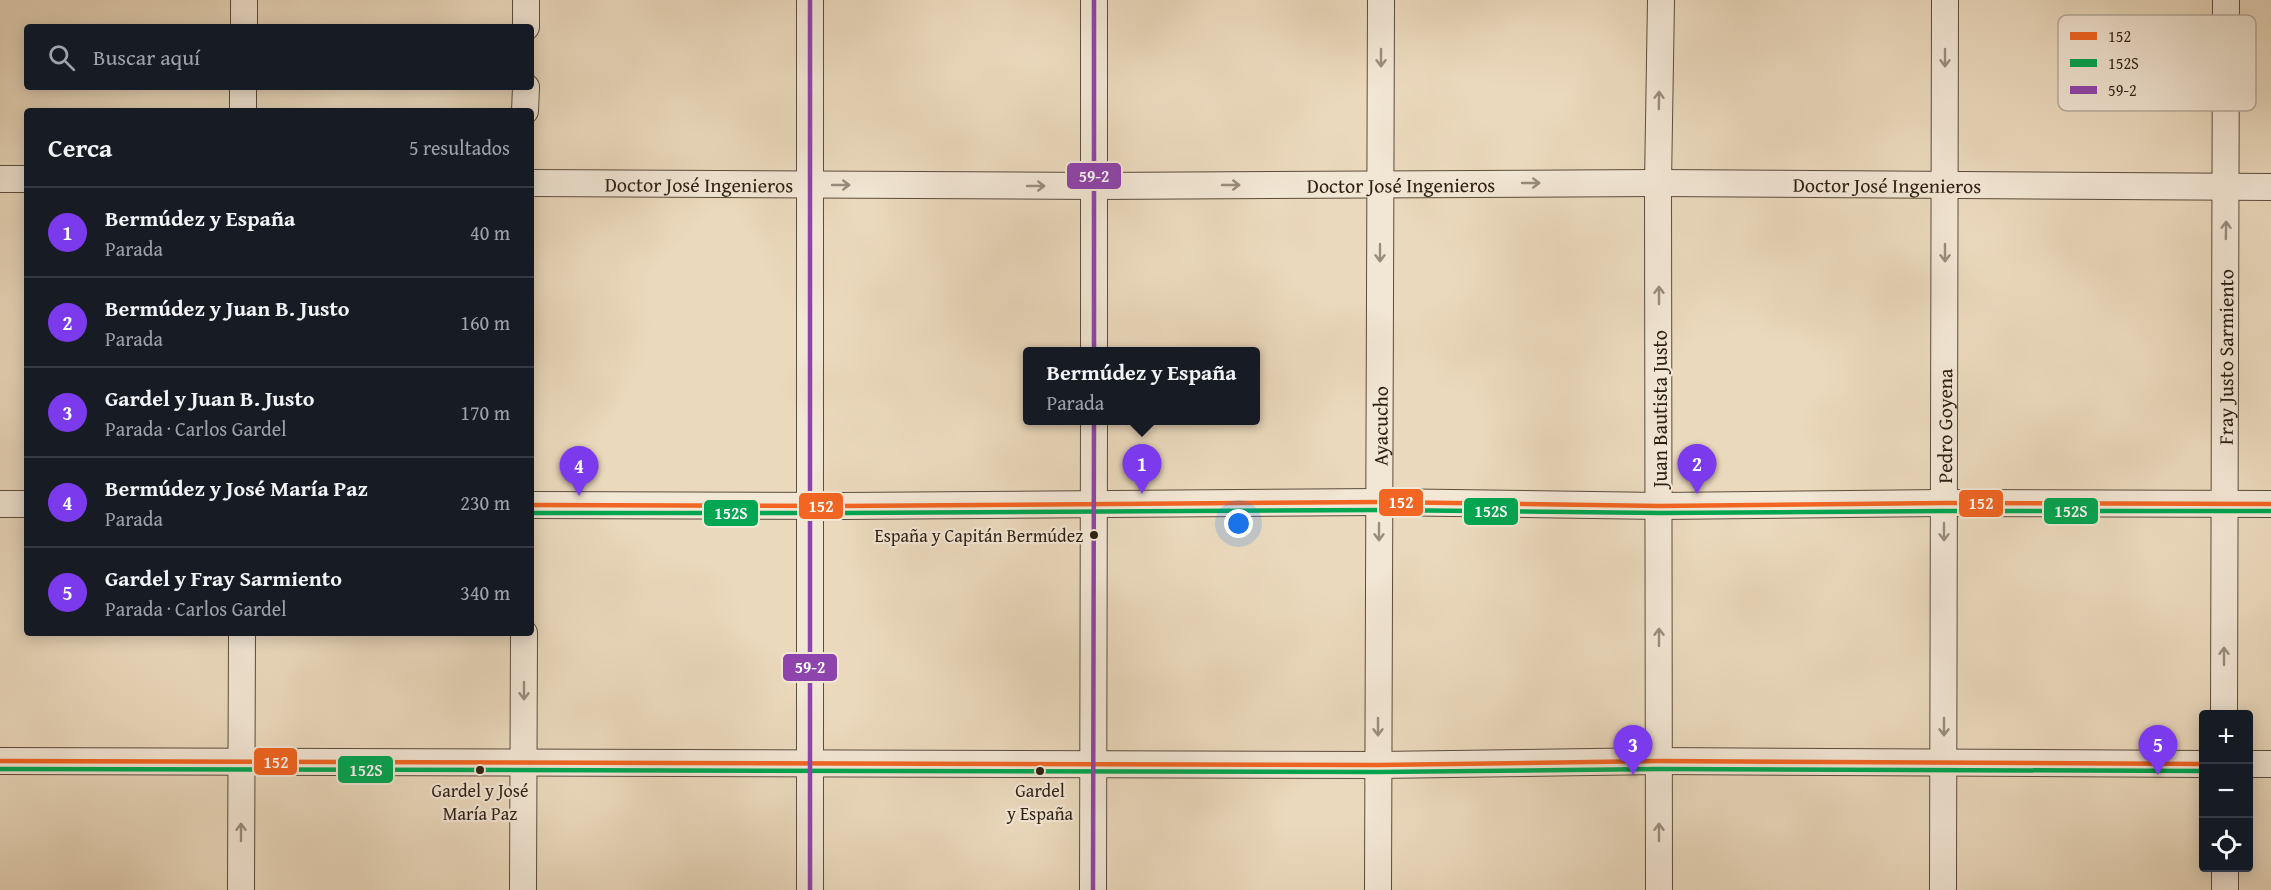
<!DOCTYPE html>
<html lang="es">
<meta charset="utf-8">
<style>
body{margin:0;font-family:"Gentium Book Plus",serif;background:#242831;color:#f1f3f6}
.controls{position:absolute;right:18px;bottom:18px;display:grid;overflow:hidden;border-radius:6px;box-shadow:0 3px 15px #0003}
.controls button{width:54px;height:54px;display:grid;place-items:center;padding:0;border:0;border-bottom:2px solid #363941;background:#171b24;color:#f1f3f6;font:30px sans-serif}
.you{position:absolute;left:1239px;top:524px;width:21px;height:21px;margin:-15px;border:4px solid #fff;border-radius:50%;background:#1a73e8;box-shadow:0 0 0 9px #1a73e833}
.badge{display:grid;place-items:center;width:39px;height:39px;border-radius:50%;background:#7c3aed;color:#fff;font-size:20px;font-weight:700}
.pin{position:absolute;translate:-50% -50px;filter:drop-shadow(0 2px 3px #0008)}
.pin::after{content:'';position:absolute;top:32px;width:21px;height:18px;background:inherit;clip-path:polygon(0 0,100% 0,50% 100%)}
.popup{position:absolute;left:1023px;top:347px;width:237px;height:78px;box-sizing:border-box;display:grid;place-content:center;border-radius:6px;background:#171b24;filter:drop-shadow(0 2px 4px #0005);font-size:20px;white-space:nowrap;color:#9ea1a6}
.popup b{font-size:22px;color:#f1f3f6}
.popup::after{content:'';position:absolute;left:50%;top:100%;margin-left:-12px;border:12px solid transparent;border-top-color:#171b24}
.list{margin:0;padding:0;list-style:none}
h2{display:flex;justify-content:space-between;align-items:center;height:78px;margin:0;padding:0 24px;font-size:26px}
h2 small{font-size:20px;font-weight:400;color:#9ea1a6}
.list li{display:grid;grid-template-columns:39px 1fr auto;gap:18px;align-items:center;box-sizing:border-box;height:90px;padding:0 24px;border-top:2px solid #363941}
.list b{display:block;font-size:22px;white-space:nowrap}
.list p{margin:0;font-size:20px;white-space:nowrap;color:#9ea1a6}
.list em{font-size:20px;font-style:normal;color:#9ea1a6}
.icon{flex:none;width:33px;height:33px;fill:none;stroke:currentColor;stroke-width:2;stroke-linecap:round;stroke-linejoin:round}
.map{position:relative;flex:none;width:2271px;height:890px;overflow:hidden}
.search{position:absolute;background:#171b24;box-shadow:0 3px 15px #0003;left:24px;top:24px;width:510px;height:66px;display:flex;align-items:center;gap:15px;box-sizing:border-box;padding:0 21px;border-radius:6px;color:#9ea1a6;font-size:22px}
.panel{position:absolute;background:#171b24;box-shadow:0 3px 15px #0003;left:24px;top:108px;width:510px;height:528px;border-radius:6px}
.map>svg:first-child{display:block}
</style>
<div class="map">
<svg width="2271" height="890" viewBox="0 0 2271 890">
<rect width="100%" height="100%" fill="#ebd9bd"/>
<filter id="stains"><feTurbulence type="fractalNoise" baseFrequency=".00333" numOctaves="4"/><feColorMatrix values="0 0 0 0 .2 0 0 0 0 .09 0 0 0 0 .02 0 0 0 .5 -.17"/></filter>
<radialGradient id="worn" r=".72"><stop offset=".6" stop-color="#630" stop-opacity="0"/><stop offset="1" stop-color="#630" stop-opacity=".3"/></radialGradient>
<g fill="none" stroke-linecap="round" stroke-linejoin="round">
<g stroke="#5c4d3d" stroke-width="28">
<g id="minor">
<polyline points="1094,0 1094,352"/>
<polyline points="244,27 244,0"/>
<polyline points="526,27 526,0"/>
<polyline points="243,111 243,87"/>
<polyline points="525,111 526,87"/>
<polyline points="0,179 27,179"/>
<path id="s1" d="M531 183 1095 186 1658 183 2271 187"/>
<polyline points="0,504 27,504"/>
<polyline points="531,505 842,506 1379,502 1660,506 1944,503 2271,504"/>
<path id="s2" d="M2224 714 2226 0"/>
<polyline points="0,761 1378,765 1659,761 2204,764"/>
<polyline points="2248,764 2271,764"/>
<polyline points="2225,868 2225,890"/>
<polyline points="241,890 242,633"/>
<polyline points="523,890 524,633"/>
<polyline points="810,890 810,0"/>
<polyline points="1093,890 1094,420"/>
<path id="s3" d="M1378 890 1381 0"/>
<polyline points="1659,890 1658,183 1661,0"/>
<path id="s4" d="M1943 890 1945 0"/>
</g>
</g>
<use href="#minor" stroke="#f2e6d4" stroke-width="26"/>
<g stroke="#f2e6d4" stroke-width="9">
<g id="bus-1">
<polyline points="531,505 842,506 1379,502 1660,506 1944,503 2271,504"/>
<polyline points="0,761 1378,765 1659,761 2204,764"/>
</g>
</g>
<g stroke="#f2e6d4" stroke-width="9">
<g id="bus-2">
<polyline points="531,513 842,513 1379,510 1660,513 1944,511 2271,511"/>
<polyline points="0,769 1378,772 1659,769 2204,771"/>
</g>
</g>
<g stroke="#f2e6d4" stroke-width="9">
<g id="bus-3">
<polyline points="810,0 810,890"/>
<polyline points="1094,0 1094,352"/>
<polyline points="1093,890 1094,420"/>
</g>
</g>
<use href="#bus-1" stroke="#f26522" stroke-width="4.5"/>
<use href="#bus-2" stroke="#00a651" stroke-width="4.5"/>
<use href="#bus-3" stroke="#8e44ad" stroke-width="4.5"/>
</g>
<defs><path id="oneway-shaft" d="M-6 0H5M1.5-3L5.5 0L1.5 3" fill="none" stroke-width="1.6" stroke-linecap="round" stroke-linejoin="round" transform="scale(1.5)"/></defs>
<g stroke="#998c7d">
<use href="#oneway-shaft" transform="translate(1381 58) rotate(90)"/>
<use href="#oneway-shaft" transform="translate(1945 58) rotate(90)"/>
<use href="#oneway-shaft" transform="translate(1659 100) rotate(-89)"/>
<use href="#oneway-shaft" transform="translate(1531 183)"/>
<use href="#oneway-shaft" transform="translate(841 185)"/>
<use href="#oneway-shaft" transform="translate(1231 185)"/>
<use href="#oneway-shaft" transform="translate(1036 186)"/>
<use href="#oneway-shaft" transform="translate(2226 230) rotate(-89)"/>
<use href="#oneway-shaft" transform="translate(1380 253) rotate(90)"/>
<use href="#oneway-shaft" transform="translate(1945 253) rotate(90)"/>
<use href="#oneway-shaft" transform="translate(1659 295) rotate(-90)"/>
<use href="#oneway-shaft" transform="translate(1379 532) rotate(90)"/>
<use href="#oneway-shaft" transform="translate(1944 532) rotate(90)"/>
<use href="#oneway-shaft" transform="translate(1659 637) rotate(-90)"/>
<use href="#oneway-shaft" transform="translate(2224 656) rotate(-90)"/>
<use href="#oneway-shaft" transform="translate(524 691) rotate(90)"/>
<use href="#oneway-shaft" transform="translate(1378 727) rotate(90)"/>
<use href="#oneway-shaft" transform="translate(1944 727) rotate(90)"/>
<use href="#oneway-shaft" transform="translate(241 832) rotate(-90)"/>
<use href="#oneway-shaft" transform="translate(1659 832) rotate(-90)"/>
</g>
<g fill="#2d1e12" stroke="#f2e6d4" stroke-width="2">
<circle cx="1094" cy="535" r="5"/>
<circle cx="480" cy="770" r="5"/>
<circle cx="1040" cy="771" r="5"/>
</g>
<g text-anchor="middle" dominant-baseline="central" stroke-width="4.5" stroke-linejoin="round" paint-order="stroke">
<g font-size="18" fill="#2d1e12" stroke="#f2e6d4">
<text x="1083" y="535" text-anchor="end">España y Capitán Bermúdez</text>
<text x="480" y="790">Gardel y José<tspan x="480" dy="23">María Paz</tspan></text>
<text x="1040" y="790">Gardel<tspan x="1040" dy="23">y España</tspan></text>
</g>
<g font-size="20" fill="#2d1e12" stroke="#f2e6d4">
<text stroke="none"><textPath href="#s1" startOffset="1356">Doctor José Ingenieros</textPath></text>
<text stroke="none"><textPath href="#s1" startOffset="168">Doctor José Ingenieros</textPath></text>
<text stroke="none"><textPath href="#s1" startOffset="870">Doctor José Ingenieros</textPath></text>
<text stroke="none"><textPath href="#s2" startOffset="357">Fray Justo Sarmiento</textPath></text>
<text transform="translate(1659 409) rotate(-90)">Juan Bautista Justo</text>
<text stroke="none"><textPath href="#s3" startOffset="464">Ayacucho</textPath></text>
<text stroke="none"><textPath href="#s4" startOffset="464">Pedro Goyena</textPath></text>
</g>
</g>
<rect x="2058" y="15" width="198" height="96" rx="9" fill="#f2e6d4" stroke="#b7aa9a" stroke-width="1.5"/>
<rect x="2070" y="32" width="27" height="8" fill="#f26522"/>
<rect x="2070" y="59" width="27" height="8" fill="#00a651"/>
<rect x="2070" y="86" width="27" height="8" fill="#8e44ad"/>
<g font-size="16" fill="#2d1e12">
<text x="2108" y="42">152</text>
<text x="2108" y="69">152S</text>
<text x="2108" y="96">59-2</text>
</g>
<g stroke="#f2e6d4" stroke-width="2">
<rect x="1066" y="162" width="56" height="28" rx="6" fill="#8e44ad"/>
<rect x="1378" y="488" width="46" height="29" rx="6" fill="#f26522"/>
<rect x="1958" y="489" width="46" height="29" rx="6" fill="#f26522"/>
<rect x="798" y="492" width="46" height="28" rx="6" fill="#f26522"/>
<rect x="2043" y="497" width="56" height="28" rx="6" fill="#00a651"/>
<rect x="1463" y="497" width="56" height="29" rx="6" fill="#00a651"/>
<rect x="703" y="499" width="56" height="28" rx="6" fill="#00a651"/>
<rect x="782" y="653" width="56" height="29" rx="6" fill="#8e44ad"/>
<rect x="253" y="747" width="45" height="29" rx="6" fill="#f26522"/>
<rect x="337" y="755" width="57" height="29" rx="6" fill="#00a651"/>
</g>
<g font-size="16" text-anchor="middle" font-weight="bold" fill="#fff">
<text x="1094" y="182">59-2</text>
<text x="1401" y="508">152</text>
<text x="1981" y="509">152</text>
<text x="821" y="512">152</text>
<text x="2071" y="517">152S</text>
<text x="1491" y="517">152S</text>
<text x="731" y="519">152S</text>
<text x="810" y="673">59-2</text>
<text x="276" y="768">152</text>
<text x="366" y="776">152S</text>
</g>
<rect width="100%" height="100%" filter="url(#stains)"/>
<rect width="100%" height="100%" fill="url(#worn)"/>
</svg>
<div class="controls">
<button>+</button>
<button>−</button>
<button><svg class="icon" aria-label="locate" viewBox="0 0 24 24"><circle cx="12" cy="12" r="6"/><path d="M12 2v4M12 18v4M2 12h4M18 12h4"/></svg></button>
</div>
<div class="you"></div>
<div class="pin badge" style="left:1142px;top:494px">1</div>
<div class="popup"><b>Bermúdez y España</b>Parada</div>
<div class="pin badge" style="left:1697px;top:494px">2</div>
<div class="pin badge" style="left:1633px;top:775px">3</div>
<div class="pin badge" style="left:579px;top:496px">4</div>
<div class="pin badge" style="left:2158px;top:775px">5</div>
<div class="search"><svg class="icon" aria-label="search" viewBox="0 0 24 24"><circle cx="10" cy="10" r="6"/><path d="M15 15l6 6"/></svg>Buscar aquí</div>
<section class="panel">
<h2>Cerca<small>5 resultados</small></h2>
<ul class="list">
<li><span class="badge">1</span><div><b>Bermúdez y España</b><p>Parada</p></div><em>40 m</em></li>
<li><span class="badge">2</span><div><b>Bermúdez y Juan B. Justo</b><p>Parada</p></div><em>160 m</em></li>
<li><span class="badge">3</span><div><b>Gardel y Juan B. Justo</b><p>Parada · Carlos Gardel</p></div><em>170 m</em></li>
<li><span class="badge">4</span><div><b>Bermúdez y José María Paz</b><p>Parada</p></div><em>230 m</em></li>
<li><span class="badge">5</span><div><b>Gardel y Fray Sarmiento</b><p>Parada · Carlos Gardel</p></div><em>340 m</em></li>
</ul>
</section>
</div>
